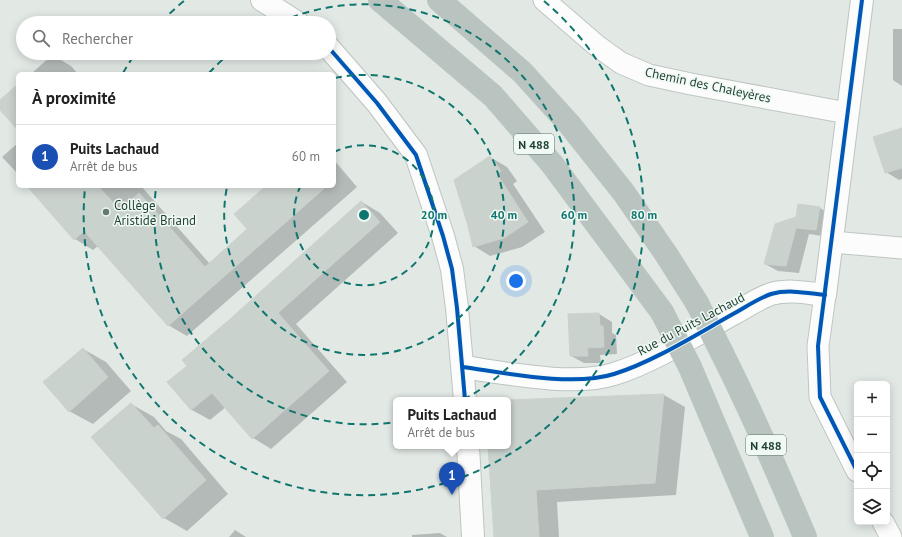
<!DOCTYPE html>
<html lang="fr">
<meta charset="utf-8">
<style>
body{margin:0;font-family:"PT Sans",sans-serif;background:#f6f6f6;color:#222}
.controls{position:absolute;right:12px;bottom:12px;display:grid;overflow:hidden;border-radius:6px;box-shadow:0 2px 10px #0003}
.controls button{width:36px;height:36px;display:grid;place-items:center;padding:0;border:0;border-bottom:1px solid #e0e0e0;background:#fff;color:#222;font:20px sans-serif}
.you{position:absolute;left:516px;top:281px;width:14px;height:14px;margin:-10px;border:3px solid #fff;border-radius:50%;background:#1a73e8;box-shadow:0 0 0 6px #1a73e833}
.badge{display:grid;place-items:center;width:26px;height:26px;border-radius:50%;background:#0f766e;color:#fff;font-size:13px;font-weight:700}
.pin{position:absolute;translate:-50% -33px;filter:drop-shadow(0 1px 2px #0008)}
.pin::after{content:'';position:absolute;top:21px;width:14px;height:12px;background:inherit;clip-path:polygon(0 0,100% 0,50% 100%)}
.popup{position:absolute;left:393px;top:397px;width:118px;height:52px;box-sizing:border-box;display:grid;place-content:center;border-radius:6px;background:#fff;filter:drop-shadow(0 1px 3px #0005);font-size:13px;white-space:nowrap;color:#767676}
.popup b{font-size:15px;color:#222}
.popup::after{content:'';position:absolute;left:50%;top:100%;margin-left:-8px;border:8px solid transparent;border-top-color:#fff}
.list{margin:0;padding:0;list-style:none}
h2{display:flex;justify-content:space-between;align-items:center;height:52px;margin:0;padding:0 16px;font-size:17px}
h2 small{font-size:13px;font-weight:400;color:#767676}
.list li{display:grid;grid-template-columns:26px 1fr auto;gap:12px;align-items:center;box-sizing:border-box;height:64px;padding:0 16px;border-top:1px solid #e0e0e0}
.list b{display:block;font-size:15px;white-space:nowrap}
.list p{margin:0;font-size:13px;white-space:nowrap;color:#767676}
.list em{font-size:13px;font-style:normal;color:#767676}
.icon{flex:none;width:22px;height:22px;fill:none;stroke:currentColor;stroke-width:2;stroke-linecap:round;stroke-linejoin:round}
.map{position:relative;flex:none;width:902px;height:537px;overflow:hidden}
.search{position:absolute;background:#fff;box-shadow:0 2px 10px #0003;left:16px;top:16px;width:320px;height:44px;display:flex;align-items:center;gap:10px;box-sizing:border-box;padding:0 14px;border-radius:22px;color:#767676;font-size:15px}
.panel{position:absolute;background:#fff;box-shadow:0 2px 10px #0003;left:16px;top:72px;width:320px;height:116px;border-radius:6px}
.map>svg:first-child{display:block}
</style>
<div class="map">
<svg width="902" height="537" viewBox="0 0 902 537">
<rect width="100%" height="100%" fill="#e2e9e5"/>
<g fill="#0003">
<polygon points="893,29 902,29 902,86 893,80"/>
<polygon points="52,55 71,66 78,74 31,74"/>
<polygon points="902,130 902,179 899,180 886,172"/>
<polygon points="18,143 18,174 2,157"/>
<polygon points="490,157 507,167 517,181 513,184 545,232 522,247 490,256 474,246 455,181"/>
<polygon points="334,160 357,187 187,336 168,325 98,246 93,250 75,239 28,186 141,186 210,264 249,229 267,186 334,186"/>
<polygon points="362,202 380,213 398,233 296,324 347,382 271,449 253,438 226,407 210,420 192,410 168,383 189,366 230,320"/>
<polygon points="820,208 833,216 829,237 809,234 799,273 778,271 765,264 797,218"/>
<polygon points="599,314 612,322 612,333 616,335 617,354 600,355 601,363 584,363 571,356"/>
<polygon points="83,349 106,362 131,391 93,424 69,411"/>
<polygon points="664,395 685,407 676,495 557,502 559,537 495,537 489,446 508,446 508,401"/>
<polygon points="131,404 154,417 166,431 181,439 228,494 187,531 164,518"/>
<polygon points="235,530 246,537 229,537"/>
<polygon points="440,533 447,537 412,537 412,535"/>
</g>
<g fill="#cad2ce" stroke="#cbd2ce">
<polygon points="18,84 18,130 0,110 0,100"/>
<polygon points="902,128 902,168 885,173 873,137"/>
<polygon points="490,156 501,171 497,174 528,222 504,238 473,247 468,226 454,180"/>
<polygon points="27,186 98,186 120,210 139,193 205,267 247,229 234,214 266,186 327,186 168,326 84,231 74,240"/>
<polygon points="361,201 380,222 278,313 329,371 252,439 212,393 191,410 167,382 187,366 182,360 229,320"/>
<polygon points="798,204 820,207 816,230 796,228 786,266 764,264 775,224 796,217"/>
<polygon points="599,313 600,326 603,326 604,347 587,348 588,356 570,356 568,314"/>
<polygon points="83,348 108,377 69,412 43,382"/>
<polygon points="664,394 655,483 536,490 539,537 494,537 488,446 508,446 508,400"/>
<polygon points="131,403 154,428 158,425 206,480 163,519 91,437"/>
</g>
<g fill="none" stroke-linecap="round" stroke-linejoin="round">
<g stroke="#bfc6c2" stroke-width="23">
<g id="street">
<polyline points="544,0 596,45 621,63 649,75 691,84 847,113"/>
<polyline points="832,242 902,248"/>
<polyline points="825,295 818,346 820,397 857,471"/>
<polyline points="883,522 891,537"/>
</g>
</g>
<g stroke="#bcc5c1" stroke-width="24">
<g id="secondary">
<polyline points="262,0 298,23"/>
<polyline points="329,48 377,103 416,155 443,236 452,269 457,308 465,400"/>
<path d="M463 367C506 373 573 387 614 374 653 362 697 334 733 314 746 307 757 299 771 294 789 289 807 293 825 295L862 0"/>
<polyline points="468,446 473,537"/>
</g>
</g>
<g stroke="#bbc6c1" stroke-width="24">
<g id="highway">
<polyline points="380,0 493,96 552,164 662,312"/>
<polyline points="439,0 522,72 570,125 624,193 666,254 697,303"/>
<path d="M723 355C753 415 779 475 805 537"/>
<polyline points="690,367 762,537"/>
</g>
</g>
<use href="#street" stroke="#fbfcfb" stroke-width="21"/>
<use href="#secondary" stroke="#fbfcfb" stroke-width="22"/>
<use href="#highway" stroke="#b9c3c0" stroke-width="22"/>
<g stroke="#bbc6c1" stroke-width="24" stroke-linecap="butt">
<g id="highway-bridge">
<polyline points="697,303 723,355"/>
<polyline points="662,312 690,367"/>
</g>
</g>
<use href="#highway-bridge" stroke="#b9c3c0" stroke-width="22"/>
<g stroke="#f0f9f3" stroke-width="6">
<g id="cycleway">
<polyline points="329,48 377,103 416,155 443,236 452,269 457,308 465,400"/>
<path d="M463 367C506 373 573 387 614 374 653 362 697 334 733 314 746 307 757 299 771 294 789 289 807 293 825 295"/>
<polyline points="857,471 820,397 818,346 862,0"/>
</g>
</g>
<use href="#cycleway" stroke="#0057b8" stroke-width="4"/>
</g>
<g fill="none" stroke="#0f766e" stroke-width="2" stroke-dasharray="7 5">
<path d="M334 152A70 70 0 1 1 300 187"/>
<path d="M335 78A140 140 0 1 1 227 187"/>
<path d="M209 73A210 210 0 0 1 229 54M280 22A210 210 0 1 1 156 188"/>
<path d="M123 73A280 280 0 0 1 135 54M161 22A280 280 0 0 1 184 1M544 1A280 280 0 1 1 85 188"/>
</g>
<circle fill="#637a71" stroke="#f0f9f3" stroke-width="1.5" cx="106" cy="212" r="4"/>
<g text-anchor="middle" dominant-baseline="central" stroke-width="3" stroke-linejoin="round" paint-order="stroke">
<g fill="#f0f9f3" stroke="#5d776c" stroke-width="1">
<rect x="514" y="134" width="40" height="20" rx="3"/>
<rect x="746" y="435" width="40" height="20" rx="3"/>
</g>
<g font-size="12" font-weight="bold" fill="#1e3f32">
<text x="534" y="144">N 488</text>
<text x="766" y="445">N 488</text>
</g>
<g font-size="13" fill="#1e3f32" stroke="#f0f9f3">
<text transform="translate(708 85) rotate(12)">Chemin des Chaleyères</text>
<text transform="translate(691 324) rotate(-28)">Rue du Puits Lachaud</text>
</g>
<g font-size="13" fill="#1e3f32" stroke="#f0f9f3" text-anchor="start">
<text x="114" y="205">Collège<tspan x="114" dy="15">Aristide Briand</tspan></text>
</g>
</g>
<circle cx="364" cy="215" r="6" fill="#0f766e" stroke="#f0f9f3" stroke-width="2"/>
<g font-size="12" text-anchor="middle" font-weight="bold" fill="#0f766e" stroke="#f0f9f3" stroke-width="3" stroke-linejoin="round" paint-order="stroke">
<text x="434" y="219">20 m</text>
<text x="504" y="219">40 m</text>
<text x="574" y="219">60 m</text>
<text x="644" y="219">80 m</text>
</g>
</svg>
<div class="controls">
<button>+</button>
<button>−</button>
<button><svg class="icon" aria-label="locate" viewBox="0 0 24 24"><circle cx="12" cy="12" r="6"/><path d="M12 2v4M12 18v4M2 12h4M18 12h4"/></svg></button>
<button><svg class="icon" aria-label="layers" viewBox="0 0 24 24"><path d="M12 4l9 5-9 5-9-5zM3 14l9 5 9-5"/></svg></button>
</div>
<div class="you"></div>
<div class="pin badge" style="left:452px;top:495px;background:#1a4fb4">1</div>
<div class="popup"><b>Puits Lachaud</b>Arrêt de bus</div>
<div class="search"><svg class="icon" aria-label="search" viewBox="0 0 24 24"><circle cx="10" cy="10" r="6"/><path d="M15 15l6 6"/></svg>Rechercher</div>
<section class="panel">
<h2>À proximité<small></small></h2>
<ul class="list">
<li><span class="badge" style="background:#1a4fb4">1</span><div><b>Puits Lachaud</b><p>Arrêt de bus</p></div><em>60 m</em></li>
</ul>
</section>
</div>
